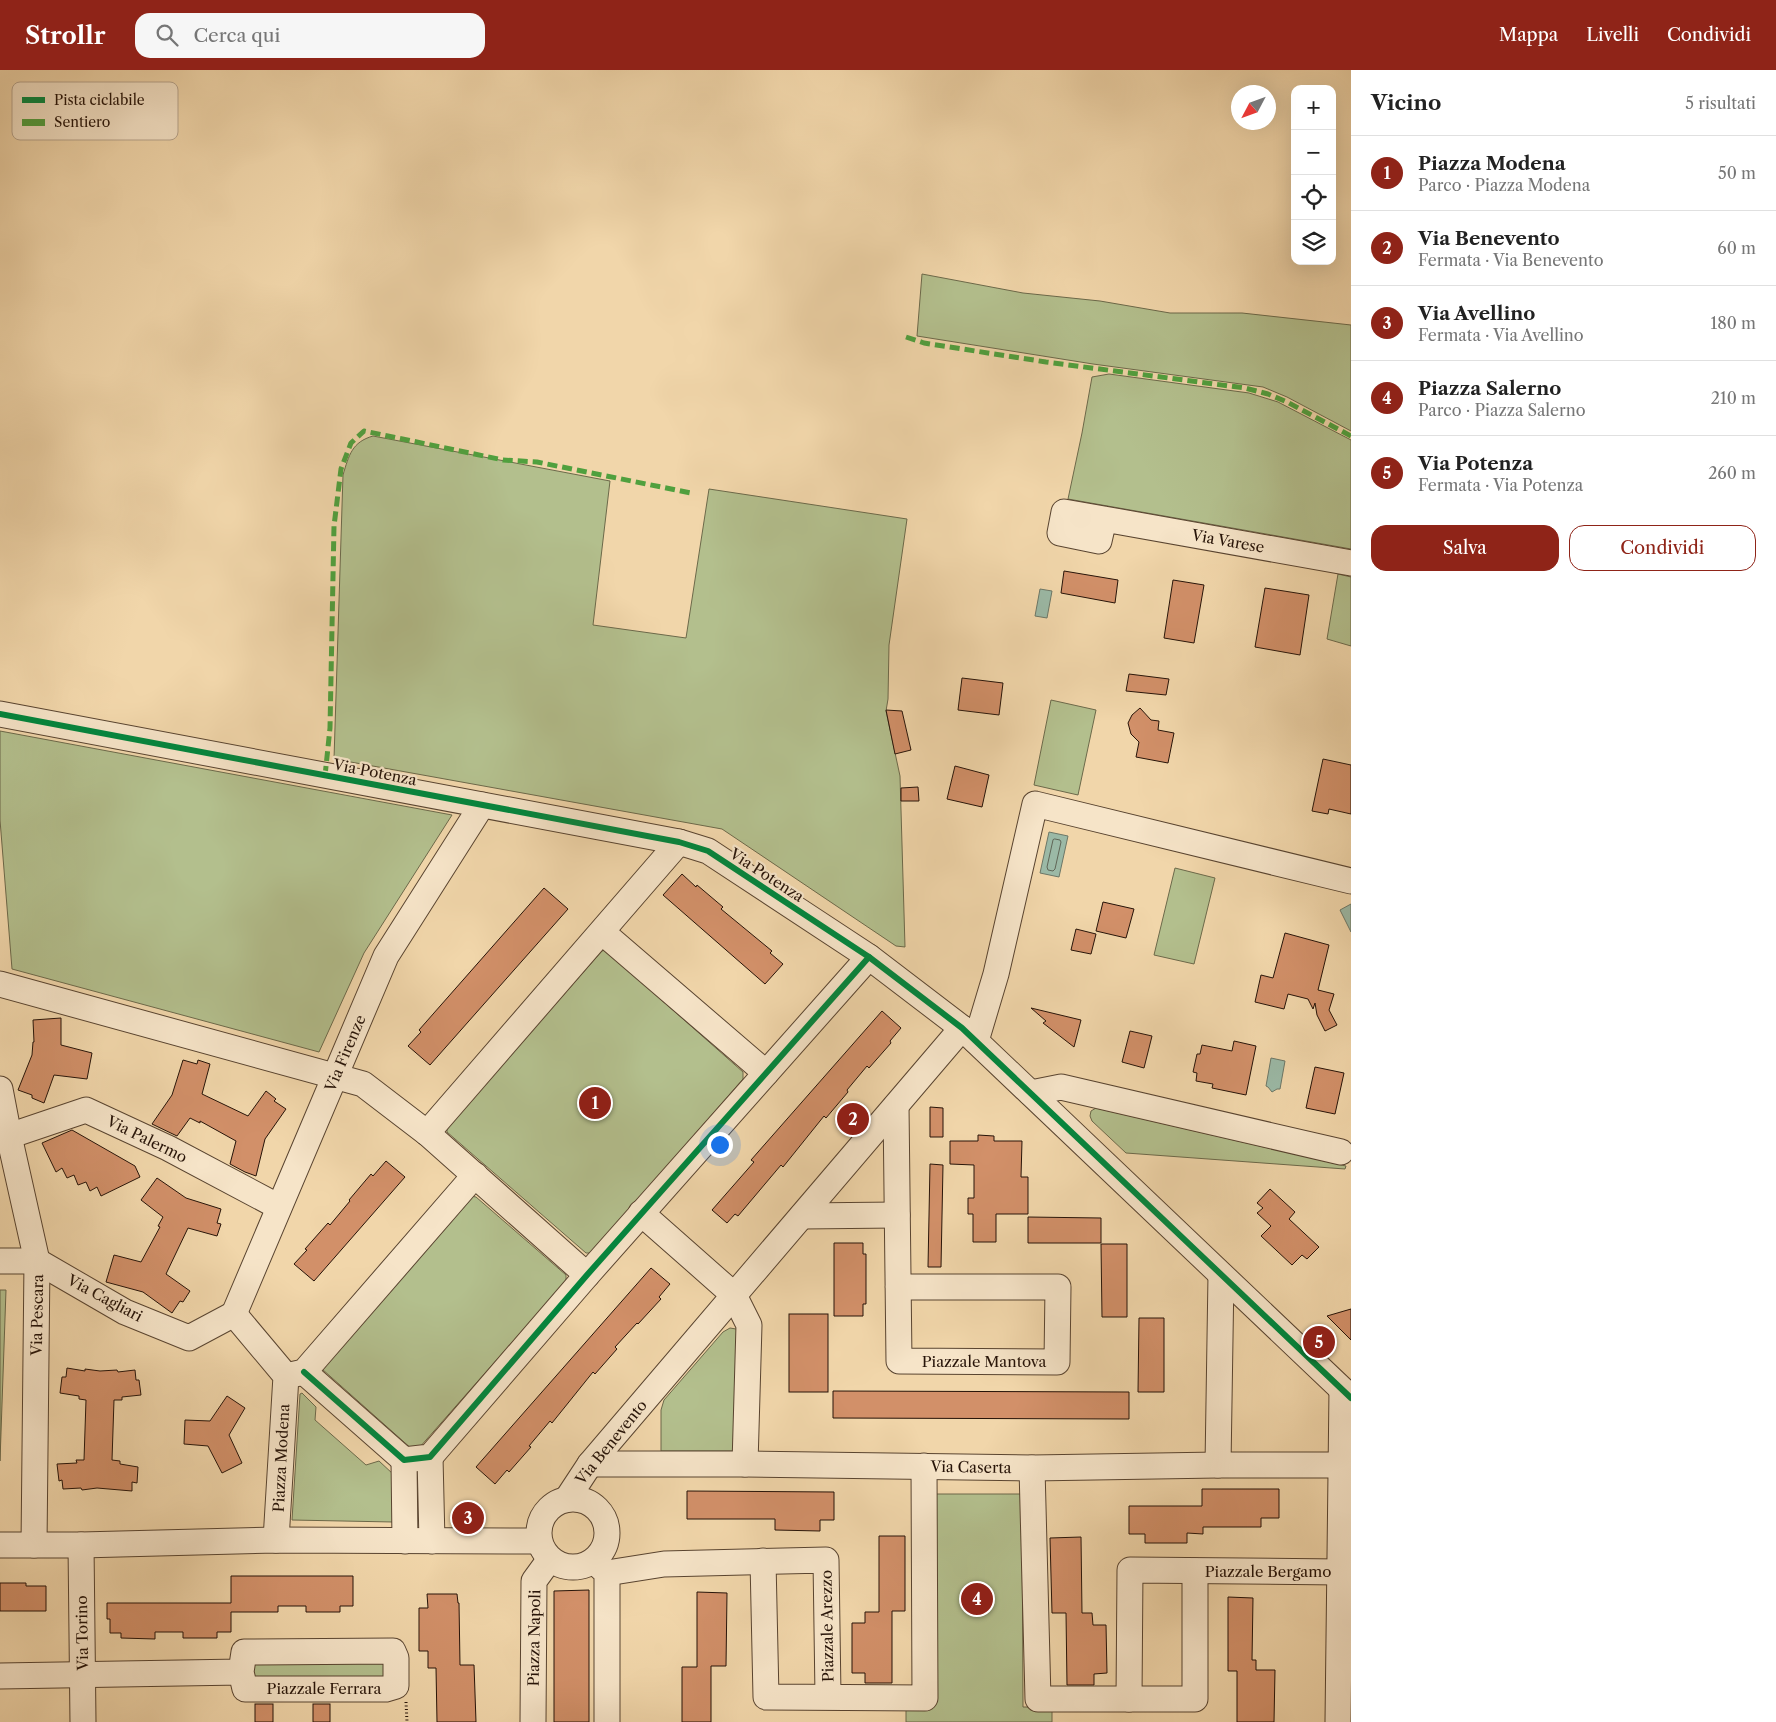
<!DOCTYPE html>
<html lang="it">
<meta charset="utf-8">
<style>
body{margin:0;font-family:"Libre Caslon Text",serif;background:#f6f6f6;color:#222}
.controls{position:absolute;right:15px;top:15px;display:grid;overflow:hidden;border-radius:10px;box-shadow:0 5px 20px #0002}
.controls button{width:45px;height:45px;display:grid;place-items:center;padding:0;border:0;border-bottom:1px solid #e0e0e0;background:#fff;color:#222;font:25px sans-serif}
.compass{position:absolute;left:1231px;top:15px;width:45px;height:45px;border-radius:50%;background:#fff;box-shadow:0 5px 20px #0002;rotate:229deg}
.you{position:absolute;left:719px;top:1074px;width:18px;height:18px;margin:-12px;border:4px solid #fff;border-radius:50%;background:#1a73e8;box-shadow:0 0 0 8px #1a73e833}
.badge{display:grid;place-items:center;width:32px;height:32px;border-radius:50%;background:#8f2418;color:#fff;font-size:16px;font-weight:700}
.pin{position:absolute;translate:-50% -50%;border:2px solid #fff;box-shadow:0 1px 5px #0006}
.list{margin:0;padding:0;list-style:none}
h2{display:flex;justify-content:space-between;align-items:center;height:65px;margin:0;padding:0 20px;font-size:21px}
h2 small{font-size:16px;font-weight:400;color:#767676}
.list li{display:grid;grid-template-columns:32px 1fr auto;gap:15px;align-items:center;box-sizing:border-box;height:75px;padding:0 20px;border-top:1px solid #e0e0e0}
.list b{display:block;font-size:19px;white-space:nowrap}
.list p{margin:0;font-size:16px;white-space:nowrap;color:#767676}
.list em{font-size:16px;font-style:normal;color:#767676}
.actions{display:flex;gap:10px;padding:15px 20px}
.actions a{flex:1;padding:11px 0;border:1px solid #8f2418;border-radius:15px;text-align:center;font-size:18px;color:#8f2418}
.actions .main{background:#8f2418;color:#fff}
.icon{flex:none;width:28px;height:28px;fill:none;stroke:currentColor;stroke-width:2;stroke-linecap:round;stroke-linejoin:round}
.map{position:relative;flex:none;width:1351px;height:1652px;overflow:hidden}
header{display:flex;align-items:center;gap:30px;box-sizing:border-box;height:70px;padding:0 25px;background:#8f2418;color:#fff}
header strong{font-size:24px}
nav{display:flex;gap:28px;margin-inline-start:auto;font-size:18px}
.search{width:350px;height:45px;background:#f6f6f6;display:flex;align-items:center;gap:12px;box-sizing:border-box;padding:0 18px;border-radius:15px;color:#767676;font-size:19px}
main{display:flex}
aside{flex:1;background:#fff}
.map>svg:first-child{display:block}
</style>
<header>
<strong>Strollr</strong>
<div class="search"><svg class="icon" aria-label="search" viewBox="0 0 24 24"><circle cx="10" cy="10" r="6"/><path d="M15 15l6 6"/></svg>Cerca qui</div>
<nav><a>Mappa</a><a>Livelli</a><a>Condividi</a></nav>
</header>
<main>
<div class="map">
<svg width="1351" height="1652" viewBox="0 0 1351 1652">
<rect width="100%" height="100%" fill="#f1d6aa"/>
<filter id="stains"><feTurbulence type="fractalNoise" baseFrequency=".004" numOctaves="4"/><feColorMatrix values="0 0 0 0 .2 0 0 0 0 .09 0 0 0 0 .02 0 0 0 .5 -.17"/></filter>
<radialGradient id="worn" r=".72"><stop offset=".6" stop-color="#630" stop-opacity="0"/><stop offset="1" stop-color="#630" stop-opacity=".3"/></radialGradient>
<g fill="#b3bf8d" stroke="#6c694a">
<polygon points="922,204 1023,223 1100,231 1170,243 1242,243 1351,255 1351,361 1287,327 1263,317 1093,294 917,266"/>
<polygon points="1109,304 1249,323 1278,332 1351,370 1351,479 1068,429 1082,363 1092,307"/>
<path d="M373 366 610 411 593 555 686 568 709 419 907 449 889 575 888 629 886 641 900 706 905 877 896 876 722 759 334 689 343 405C349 385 352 372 373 366Z"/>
<polygon points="1338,504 1351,507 1351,576 1327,569"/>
<polygon points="1051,630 1096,640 1078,725 1034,715"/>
<polygon points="0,661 452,745 364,883 319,982 12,899 0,750"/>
<polygon points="1175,798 1215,808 1194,894 1154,885"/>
<polygon points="605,880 743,1002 743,1009 591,1183 586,1183 447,1062 447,1057 602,881"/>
<polygon points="1096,1038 1346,1096 1345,1099 1126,1083 1092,1051 1090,1046 1091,1041"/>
<polygon points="471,1126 476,1127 566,1205 566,1211 419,1378 413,1380 322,1299"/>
<polygon points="0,1220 6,1220 0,1391"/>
<polygon points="730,1258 736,1259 741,1264 740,1381 661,1381 661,1340 664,1330 723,1262"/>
<polygon points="302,1323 316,1337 315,1350 366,1395 379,1391 393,1404 393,1452 292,1450 300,1324"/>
<polygon points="930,1424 1022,1424 1023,1637 1052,1637 1052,1652 906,1652 906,1635 931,1635"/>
<polygon points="384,1587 389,1607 255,1613 252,1589"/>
</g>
<g fill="#9bb9a6" stroke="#6c7767">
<polygon points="1040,519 1052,521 1047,548 1035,546"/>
<polygon points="1049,762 1068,766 1059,807 1040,803"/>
<polygon points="1351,834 1351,862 1340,840"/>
<polygon points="1271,988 1285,991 1280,1019 1277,1019 1272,1022 1268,1017 1266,1016"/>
</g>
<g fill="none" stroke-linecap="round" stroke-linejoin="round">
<polygon stroke="#606657" stroke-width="1" points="1055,769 1060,770 1061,772 1055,799 1053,801 1048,800 1047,797 1053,770"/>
</g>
<g fill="#d29069" stroke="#261308">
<polygon points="1064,501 1118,510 1115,533 1061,523"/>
<polygon points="1173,510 1204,515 1194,573 1164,568"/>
<polygon points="1265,518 1309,525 1300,585 1255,577"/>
<polygon points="1129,604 1169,609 1166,625 1126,621"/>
<polygon points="962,608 1003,613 999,645 958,640"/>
<polygon points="1140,638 1151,650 1159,651 1158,660 1174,663 1168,693 1136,687 1139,672 1131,664 1128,653 1132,645"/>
<polygon points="886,640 902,641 911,680 895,684"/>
<polygon points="1323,689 1351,695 1351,744 1329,739 1328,744 1312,741"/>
<polygon points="955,696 989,705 982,737 947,729"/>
<polygon points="918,717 919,731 901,731 901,718"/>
<polygon points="682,804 696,817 697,815 723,837 721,839 772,881 770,883 783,894 765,914 663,825"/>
<polygon points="544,818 568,839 430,995 408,976 421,962 419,960"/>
<polygon points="1103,832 1134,839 1126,868 1096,861"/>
<polygon points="1076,859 1096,864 1091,884 1071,880"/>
<polygon points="1285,863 1329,875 1318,920 1334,924 1329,940 1337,955 1325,961 1317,945 1315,933 1313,939 1308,929 1288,924 1284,939 1255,932 1261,905 1273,908"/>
<polygon points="1031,938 1081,950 1074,977 1043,953 1046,951"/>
<polygon points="882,941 901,958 890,971 891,973 869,998 867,996 847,1020 848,1022 826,1048 824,1046 783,1097 781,1095 738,1146 735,1144 727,1153 712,1140 754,1092 751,1090"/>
<polygon points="61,948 61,975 92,983 87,1009 54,1005 44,1033 32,1028 32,1025 18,1020 32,985 33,972 34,972 33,950"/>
<polygon points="1130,961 1152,966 1144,998 1122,992"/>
<polygon points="1234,971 1256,976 1246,1025 1212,1018 1213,1014 1196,1011 1197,1003 1193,1002 1197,984 1200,984 1202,975 1232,981"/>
<polygon points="183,990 197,994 198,990 210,994 202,1024 248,1046 266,1021 276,1029 274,1031 286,1039 265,1069 256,1106 245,1102 230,1094 236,1071 200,1051 200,1053 190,1048 177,1066 152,1054 172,1025"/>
<polygon points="1315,997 1344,1003 1335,1044 1306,1038"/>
<polygon points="930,1037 943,1038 943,1067 930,1067"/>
<polygon points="72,1060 135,1096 140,1107 101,1126 97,1117 90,1121 86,1112 78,1115 74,1105 67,1108 62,1098 56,1102 42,1073"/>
<polygon points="978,1065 994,1066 994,1071 1022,1071 1021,1107 1028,1107 1028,1144 996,1144 996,1172 973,1172 973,1144 968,1144 968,1128 974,1128 974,1095 950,1094 950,1071 978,1071"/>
<polygon points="386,1091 405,1107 314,1211 294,1194 307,1180 305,1179 328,1153 330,1155 350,1131 349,1130 371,1104 373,1106"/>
<polygon points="930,1094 943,1095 941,1197 928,1197"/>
<polygon points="157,1108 186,1128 221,1139 217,1153 221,1154 217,1166 188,1158 166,1204 190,1221 183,1232 180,1231 172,1243 143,1222 106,1212 114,1185 141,1192 160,1157 158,1156 163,1147 141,1130"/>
<polygon points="1270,1119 1295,1142 1289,1149 1319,1177 1307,1189 1302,1185 1292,1195 1261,1166 1271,1156 1257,1143 1263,1138 1257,1133"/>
<polygon points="1028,1147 1101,1148 1101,1173 1028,1173"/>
<polygon points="834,1173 863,1173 863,1184 866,1184 866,1234 863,1234 863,1246 834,1246"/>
<polygon points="1101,1174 1127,1174 1127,1247 1102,1247"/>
<polygon points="651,1198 670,1214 659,1227 661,1229 638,1254 637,1253 615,1277 617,1279 595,1304 593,1302 552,1353 550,1351 529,1376 531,1377 509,1402 507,1400 495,1414 476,1397"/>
<polygon points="1351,1239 1351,1270 1327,1246"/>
<rect x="789" y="1244" width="39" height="78"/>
<polygon points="1139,1248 1164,1248 1164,1322 1138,1322"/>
<polygon points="67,1298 85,1301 85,1299 100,1301 117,1300 118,1302 135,1300 136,1310 139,1310 141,1325 122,1327 122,1330 114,1330 112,1390 120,1391 120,1394 138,1397 137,1413 132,1412 132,1421 97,1418 82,1420 81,1418 63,1419 62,1410 59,1411 57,1394 77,1393 76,1390 84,1390 86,1330 79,1329 79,1326 60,1323 62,1307 66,1307"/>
<polygon points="833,1321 1129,1322 1129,1349 833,1348"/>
<polygon points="227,1326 245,1338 229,1365 242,1393 222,1403 208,1376 184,1374 185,1350 210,1351"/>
<polygon points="1202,1419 1279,1419 1279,1448 1261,1448 1261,1457 1203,1457 1203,1464 1187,1463 1187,1473 1145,1473 1145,1464 1129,1464 1129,1436 1202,1436"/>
<polygon points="687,1421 834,1422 834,1450 820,1450 820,1461 775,1460 775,1449 687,1449"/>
<polygon points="879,1466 905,1466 905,1541 892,1541 892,1613 865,1613 865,1603 852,1603 852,1553 865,1553 865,1542 879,1542"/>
<polygon points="1081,1467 1082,1543 1092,1543 1093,1555 1106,1555 1107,1603 1094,1604 1094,1615 1067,1615 1066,1543 1052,1543 1050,1468"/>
<polygon points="231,1506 353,1506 353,1536 340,1536 340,1542 306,1542 306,1536 278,1536 278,1542 231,1542 231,1562 217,1562 217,1568 183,1568 183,1562 155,1562 155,1569 121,1568 121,1563 110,1563 110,1549 107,1549 107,1533 231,1533"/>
<polygon points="0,1513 26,1513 26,1516 46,1516 46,1541 0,1541"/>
<polygon points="589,1520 589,1652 554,1652 554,1521"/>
<polygon points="697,1522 727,1523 726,1596 711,1596 711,1652 682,1652 682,1597 697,1597"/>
<polygon points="427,1524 457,1524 458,1533 459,1533 460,1595 474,1595 476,1652 437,1652 436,1598 428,1598 428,1581 419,1581 419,1538 428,1538"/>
<polygon points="1228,1527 1253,1528 1252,1590 1256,1590 1256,1600 1275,1600 1274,1652 1237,1652 1237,1601 1228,1601"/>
<rect x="255" y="1634" width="18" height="18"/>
<rect x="313" y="1634" width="17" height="18"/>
</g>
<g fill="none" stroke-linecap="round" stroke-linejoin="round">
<g stroke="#594430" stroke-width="27">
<g id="minor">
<polyline points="1104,449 1099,471 1060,463 1064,442 1104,449 1351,493"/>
<polyline points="0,644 679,772 708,781 869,887 962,958 1351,1328"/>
<polyline points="602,862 766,1003"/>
<polyline points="0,914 363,1014 427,1063 587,1205"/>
<polyline points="976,971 996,904 1035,734 1351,811"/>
<polyline points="0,1019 9,1066 37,1191 34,1475"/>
<polyline points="1031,1023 1061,1017 1341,1082"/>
<polyline points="896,1036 899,1291 1057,1292 1058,1217 898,1217"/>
<polyline points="427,1063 679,772"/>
<polyline points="9,1066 86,1040 168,1078 279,1137"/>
<polyline points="641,1143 734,1225 749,1255 745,1394"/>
<polyline points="802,1146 897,1145"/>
<polyline points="0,1191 37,1191 125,1242 189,1268 234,1244"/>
<polyline points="234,1244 386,886 482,735"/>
<polyline points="234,1244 286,1306 276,1470"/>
<polyline points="304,1302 404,1390 430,1387 587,1205 869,887"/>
<polyline points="286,1306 304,1302 475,1105"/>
<polyline points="430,1387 432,1471"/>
<polyline points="404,1390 405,1471"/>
<polyline points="590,1394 745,1394 1032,1398 1218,1395 1351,1395"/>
<polyline points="1218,1395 1221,1205"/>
<polyline points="1032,1398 1038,1629 1195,1629 1195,1501"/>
<circle cx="573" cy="1463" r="34"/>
<polyline points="567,1429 590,1394 962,958"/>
<polyline points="0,1475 81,1475 276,1470 539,1471"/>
<polyline points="81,1475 83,1652"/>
<polyline points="763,1491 766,1627 925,1628 924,1396"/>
<polyline points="595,1492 607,1503 607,1652"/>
<polyline points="607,1503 664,1494 826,1490 828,1626"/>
<polyline points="0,1606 241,1602 244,1582 393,1581 396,1588 396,1616 386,1619 245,1619 241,1602"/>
<polyline points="1129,1629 1130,1500 1341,1502"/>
<polyline points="533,1652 534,1511 550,1489"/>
<polyline points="1338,1652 1342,1320"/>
</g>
</g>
<polyline stroke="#261308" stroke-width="3" stroke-dasharray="1 2.5" stroke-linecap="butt" points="406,1632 407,1652"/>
<use href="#minor" stroke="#f6e4c8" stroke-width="25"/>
<g stroke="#50a03e" stroke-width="5" stroke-dasharray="10 5" stroke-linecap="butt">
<polyline points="906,267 924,273 1046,292 1245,318 1268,324 1287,332 1351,366"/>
<polyline points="325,706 330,658 334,456 341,399 351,373 364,361 503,390 537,392 691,423"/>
</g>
<g stroke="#f6e4c8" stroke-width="9">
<g id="cycleway">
<polyline points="0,644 679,772 708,781 869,887 962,958 1351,1328"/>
<polyline points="304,1302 404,1390 430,1387 587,1205 869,887"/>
</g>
</g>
<use href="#cycleway" stroke="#00873e" stroke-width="6"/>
</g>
<g text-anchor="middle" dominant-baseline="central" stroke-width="4.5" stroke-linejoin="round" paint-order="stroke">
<g font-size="15" fill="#261308" stroke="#f6e4c8">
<text transform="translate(1228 471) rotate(10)">Via Varese</text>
<text transform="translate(375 702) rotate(11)">Via Potenza</text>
<text transform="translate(767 805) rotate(33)">Via Potenza</text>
<text transform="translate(345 983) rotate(-67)">Via Firenze</text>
<text transform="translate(147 1069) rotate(26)">Via Palermo</text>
<text transform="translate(105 1228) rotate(28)">Via Cagliari</text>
<text transform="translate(37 1245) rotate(-89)">Via Pescara</text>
<text x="984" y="1291">Piazzale Mantova</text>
<text transform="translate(611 1372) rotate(-51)">Via Benevento</text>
<text transform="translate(281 1388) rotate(-87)">Piazza Modena</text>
<text transform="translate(971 1397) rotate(1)">Via Caserta</text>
<text x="1268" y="1501">Piazzale Bergamo</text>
<text transform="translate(827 1556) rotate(-91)">Piazzale Arezzo</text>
<text transform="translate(82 1563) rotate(-91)">Via Torino</text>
<text transform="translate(534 1568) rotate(-89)">Piazza Napoli</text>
<text x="324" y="1618">Piazzale Ferrara</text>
</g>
</g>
<rect x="12" y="12" width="166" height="58" rx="8" fill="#f6e4c8" stroke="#b8a58e" stroke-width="1"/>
<rect x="22" y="27" width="23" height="6" fill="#00873e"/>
<rect x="22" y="49" width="23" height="7" fill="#50a03e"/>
<g font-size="14" fill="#261308">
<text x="54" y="35">Pista ciclabile</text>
<text x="54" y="57">Sentiero</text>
</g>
<rect width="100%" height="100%" filter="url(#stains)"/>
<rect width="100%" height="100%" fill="url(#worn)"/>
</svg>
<div class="controls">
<button>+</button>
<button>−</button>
<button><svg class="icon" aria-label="locate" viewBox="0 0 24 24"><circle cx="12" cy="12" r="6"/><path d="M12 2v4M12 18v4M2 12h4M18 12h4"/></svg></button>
<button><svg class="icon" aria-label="layers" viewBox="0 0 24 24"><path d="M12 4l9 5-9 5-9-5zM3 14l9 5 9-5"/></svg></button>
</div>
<svg class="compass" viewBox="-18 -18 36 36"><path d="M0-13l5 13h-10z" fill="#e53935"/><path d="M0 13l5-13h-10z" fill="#767676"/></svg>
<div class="you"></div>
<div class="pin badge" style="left:595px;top:1033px">1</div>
<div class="pin badge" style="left:853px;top:1049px">2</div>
<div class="pin badge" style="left:468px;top:1448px">3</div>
<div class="pin badge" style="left:977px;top:1529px">4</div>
<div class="pin badge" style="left:1319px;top:1272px">5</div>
</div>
<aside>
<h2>Vicino<small>5 risultati</small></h2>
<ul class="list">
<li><span class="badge">1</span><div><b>Piazza Modena</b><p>Parco · Piazza Modena</p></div><em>50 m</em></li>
<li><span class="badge">2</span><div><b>Via Benevento</b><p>Fermata · Via Benevento</p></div><em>60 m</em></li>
<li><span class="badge">3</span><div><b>Via Avellino</b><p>Fermata · Via Avellino</p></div><em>180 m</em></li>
<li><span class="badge">4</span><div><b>Piazza Salerno</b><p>Parco · Piazza Salerno</p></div><em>210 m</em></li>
<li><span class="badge">5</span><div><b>Via Potenza</b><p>Fermata · Via Potenza</p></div><em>260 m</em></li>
</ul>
<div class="actions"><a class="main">Salva</a><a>Condividi</a></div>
</aside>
</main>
